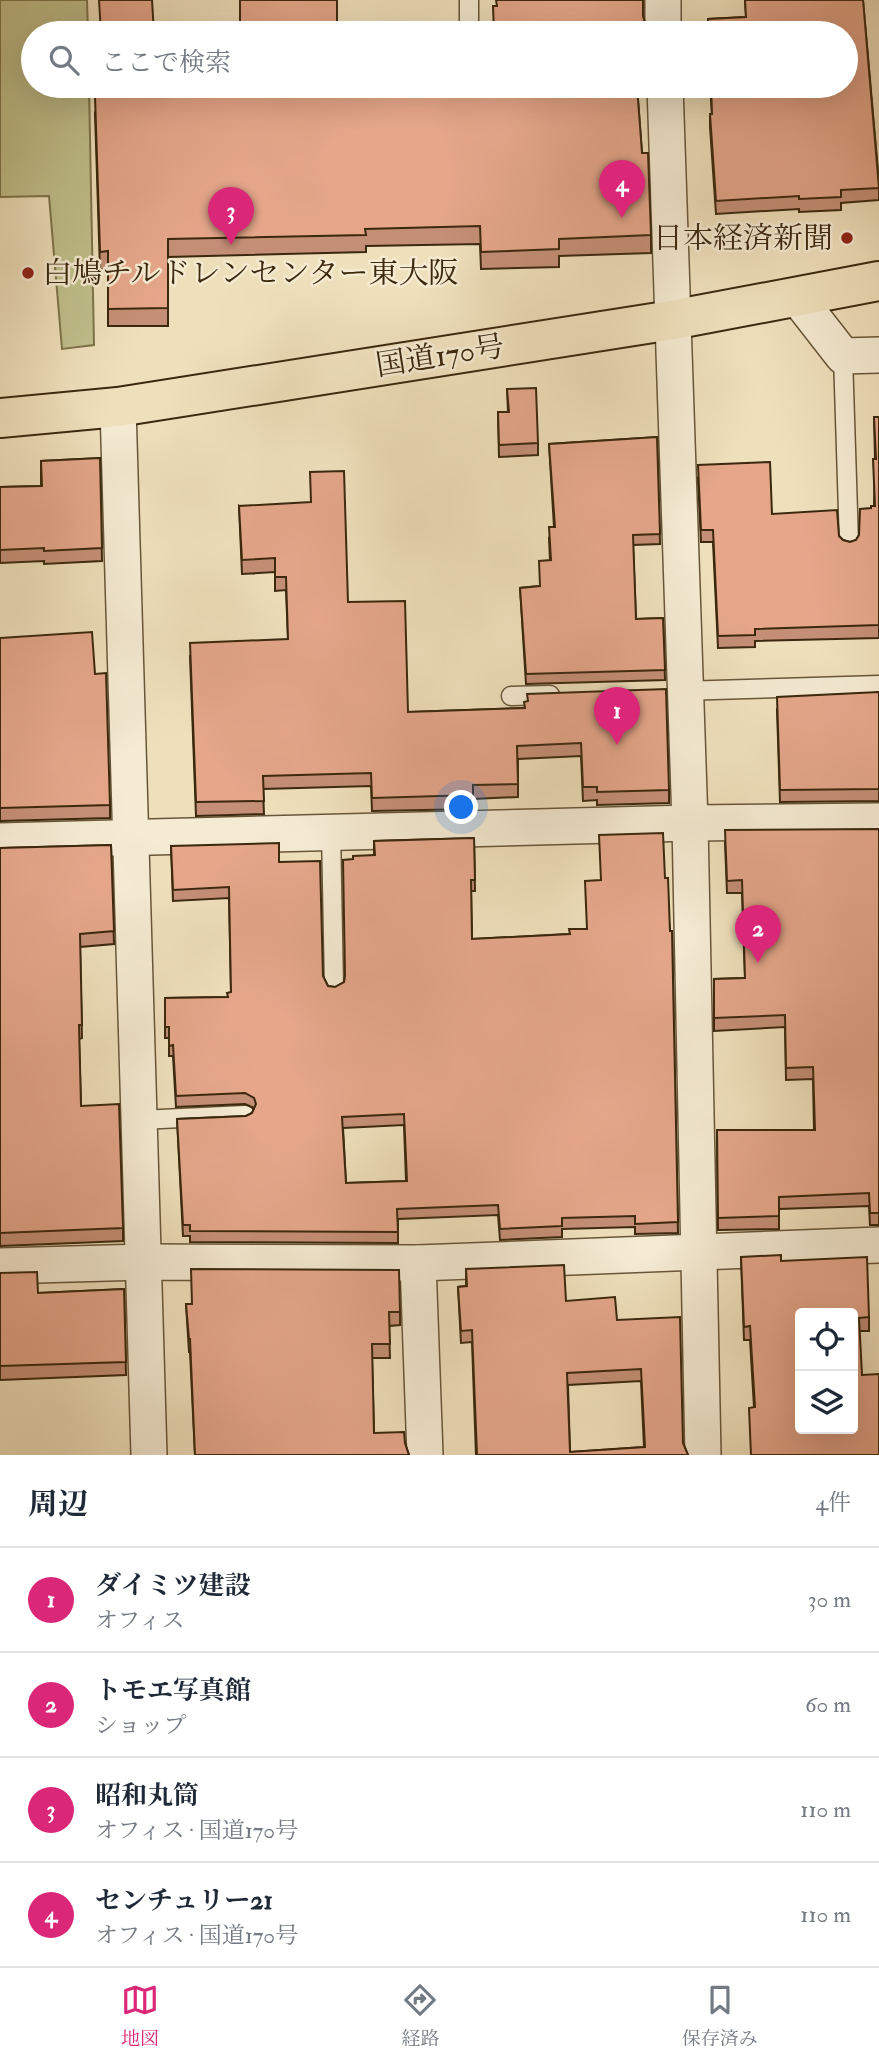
<!DOCTYPE html>
<html lang="ja">
<meta charset="utf-8">
<style>
body{margin:0;font-family:"IM FELL Double Pica","Noto Serif JP",serif;background:#f6f6f7;color:#1f2937}
.controls{position:absolute;right:21px;bottom:21px;display:grid;overflow:hidden;border-radius:7px;box-shadow:0 7px 28px #0002}
.controls button{width:63px;height:63px;display:grid;place-items:center;padding:0;border:0;border-bottom:2px solid #e0e1e3;background:#fff;color:#1f2937;font:35px sans-serif}
.you{position:absolute;left:462px;top:808px;width:24px;height:24px;margin:-18px;border:5px solid #fff;border-radius:50%;background:#1a73e8;box-shadow:0 0 0 10px #1a73e833}
.badge{display:grid;place-items:center;width:46px;height:46px;border-radius:50%;background:#db2777;color:#fff;font-size:23px;font-weight:700}
.pin{position:absolute;translate:-50% -58px;filter:drop-shadow(0 2px 4px #0008)}
.pin::after{content:'';position:absolute;top:37px;width:24px;height:21px;background:inherit;clip-path:polygon(0 0,100% 0,50% 100%)}
.list{margin:0;padding:0;list-style:none}
h2{display:flex;justify-content:space-between;align-items:center;height:91px;margin:0;padding:0 28px;font-size:30px}
h2 small{font-size:23px;font-weight:400;color:#747a83}
.list li{display:grid;grid-template-columns:46px 1fr auto;gap:21px;align-items:center;box-sizing:border-box;height:105px;padding:0 28px;border-top:2px solid #e0e1e3}
.list b{display:block;font-size:26px;white-space:nowrap}
.list p{margin:0;font-size:23px;white-space:nowrap;color:#747a83}
.list em{font-size:23px;font-style:normal;color:#747a83}
.icon{flex:none;width:38px;height:38px;fill:none;stroke:currentColor;stroke-width:2;stroke-linecap:round;stroke-linejoin:round}
.map{position:relative;flex:none;width:879px;height:1455px;overflow:hidden}
.search{position:absolute;background:#fff;box-shadow:0 7px 28px #0002;left:21px;right:21px;top:21px;height:77px;display:flex;align-items:center;gap:18px;box-sizing:border-box;padding:0 24px;border-radius:38px;color:#747a83;font-size:26px}
.sheet{height:511px;background:#fff}
nav{display:flex;justify-content:space-around;align-items:center;box-sizing:border-box;height:98px;border-top:2px solid #e0e1e3;background:#fff;font-size:19px;color:#747a83}
nav a{display:grid;justify-items:center;gap:4px}
nav .on{color:#db2777}
.map>svg:first-child{display:block}
</style>
<div class="map">
<svg width="879" height="1455" viewBox="0 0 879 1455">
<rect width="100%" height="100%" fill="#efe0bc"/>
<filter id="stains"><feTurbulence type="fractalNoise" baseFrequency=".00286" numOctaves="4"/><feColorMatrix values="0 0 0 0 .2 0 0 0 0 .09 0 0 0 0 .02 0 0 0 .5 -.17"/></filter>
<radialGradient id="worn" r=".72"><stop offset=".6" stop-color="#630" stop-opacity="0"/><stop offset="1" stop-color="#630" stop-opacity=".3"/></radialGradient>
<polygon fill="#c0c08c" stroke="#7e744c" stroke-width="2" points="0,0 87,0 88,33 33,33 33,86 89,86 94,345 62,349 49,196 0,197"/>
<g fill="none" stroke-linecap="round" stroke-linejoin="round">
<g stroke="#685639" stroke-width="21">
<g id="service">
<polyline points="469,0 469,33"/>
<polyline points="843,356 849,543"/>
<polyline points="680,691 879,685"/>
<polyline points="511,696 550,695"/>
<polyline points="331,831 334,987"/>
<polyline points="140,1120 245,1115"/>
</g>
</g>
<g stroke="#685639" stroke-width="38">
<g id="minor">
<polyline points="663,0 663,33"/>
<polyline points="665,86 690,823 703,1455"/>
<polyline points="797,297 843,356 879,355"/>
<polyline points="118,407 149,1455"/>
<polyline points="0,841 690,823 879,821"/>
<polyline points="418,1263 425,1455"/>
<polyline points="0,1266 144,1262 418,1263 879,1245"/>
</g>
</g>
<g stroke="#3b280d" stroke-width="42">
<polyline id="trunk" points="0,418 118,407 672,320 879,281"/>
</g>
<use href="#service" stroke="#f5ebd3" stroke-width="18"/>
<use href="#minor" stroke="#f5ebd3" stroke-width="35"/>
<use href="#trunk" stroke="#efe0bc" stroke-width="38"/>
</g>
<g fill="#c58f77" stroke="#3b280d" stroke-width="2" fill-rule="evenodd">
<polygon points="745,0 863,0 879,182 879,200 841,203 841,210 799,212 799,209 716,214 710,127 710,114 712,114 710,86 846,86 846,33 708,33 708,19 746,17"/>
<polygon points="102,86 640,86 637,86 642,153 651,235 651,253 559,256 559,267 481,269 480,244 366,246 366,252 168,257 168,326 108,326 108,269 100,269 95,113 102,96"/>
<polygon points="507,389 538,443 538,455 499,457 498,412 508,412"/>
<polygon points="874,417 879,417 879,638 755,641 755,647 718,648 713,542 701,542 698,478 772,514 839,536 843,540 850,542 856,540 859,535 871,508 874,506 875,459"/>
<polygon points="657,437 660,544 633,545 636,619 663,618 665,680 526,684 520,588 540,586 550,560 549,538 554,527 549,444"/>
<polygon points="100,458 102,561 44,564 44,561 0,563 0,487 41,486 41,461"/>
<polygon points="239,506 348,602 408,712 524,708 669,790 669,803 597,805 597,800 583,801 581,756 518,759 518,797 473,799 473,809 372,811 371,786 263,789 264,814 196,816 190,656 288,639 286,590 275,591 275,572 242,574"/>
<polygon points="0,638 95,674 110,805 110,818 0,821"/>
<polygon points="879,692 879,801 780,802 777,709"/>
<polygon points="879,829 879,1225 870,1225 869,1206 779,1209 779,1229 718,1230 717,1130 814,1130 813,1079 786,1080 785,1027 714,1031 714,979 745,978 742,893 727,893 725,843"/>
<path d="M474 838 475 891H471L472 939 570 934 586 929 665 878 670 931H672L678 1233 635 1234V1227L562 1229V1237L500 1240 498 1215 398 1219V1243L190 1242V1236H183L177 1119 246 1116 252 1113 254 1108 245 1104 176 1107 173 1056H169V1038H165V998L228 997 231 992 229 898 173 901 171 846 279 862 323 976 328 986 335 987 344 982 345 977 353 859 374 855V841ZM404 1125 406 1181 346 1183 343 1128Z"/>
<polygon points="111,845 114,944 80,947 82,1038 79,1039 81,1106 123,1228 123,1241 0,1246 0,848"/>
<polygon points="741,1257 781,1261 869,1317 869,1331 860,1331 754,1407 750,1340 744,1340"/>
<path d="M466 1269 566 1301 617 1320 683 1443 688 1455H476L472 1342 461 1343 458 1287 466 1286ZM641 1381 644 1447 570 1452 568 1385Z"/>
<polygon points="0,1273 38,1293 124,1289 126,1375 0,1380"/>
<polygon points="186,1304 400,1312 400,1325 389,1326 390,1358 372,1358 374,1433 405,1443 409,1455 195,1455 190,1352 189,1352"/>
</g>
<g fill="#e5a68a" stroke="#3b280d" stroke-width="2" fill-rule="evenodd">
<polygon points="99,0 152,0 154,33 101,33"/>
<rect x="240" y="0" width="97" height="33"/>
<polygon points="496,0 643,0 643,16 646,26 646,33 476,33 494,33 493,6 497,6"/>
<polygon points="745,0 863,0 879,188 841,190 841,197 799,199 799,196 716,201 710,114 712,114 711,86 846,86 846,33 708,33 708,19 746,17"/>
<polygon points="102,86 637,86 642,153 648,153 651,235 559,239 559,249 481,252 480,226 365,229 366,235 168,239 168,308 108,309 108,251 100,252 95,96 103,96"/>
<polygon points="536,388 538,443 499,445 498,412 509,412 507,389"/>
<polygon points="874,417 879,417 879,625 755,629 755,635 718,636 713,530 701,530 698,465 770,462 772,514 837,510 839,536 843,540 850,542 856,540 859,535 860,509 871,508 871,506 875,506 873,459 876,459"/>
<polygon points="657,437 660,534 633,535 636,619 663,618 665,670 526,674 520,588 540,586 539,561 551,560 549,527 555,527 549,444"/>
<polygon points="100,458 102,548 44,551 44,548 0,550 0,487 42,486 41,461"/>
<polygon points="344,471 348,602 405,601 408,712 525,708 524,702 528,701 527,694 666,689 669,790 597,792 597,787 583,787 581,743 517,746 518,784 473,785 473,795 372,798 371,773 263,776 264,801 196,802 190,643 288,639 286,577 275,577 275,558 242,560 239,506 311,502 310,472"/>
<polygon points="92,632 95,674 106,673 110,805 0,808 0,638"/>
<polygon points="879,692 879,789 780,790 777,697"/>
<polygon points="879,829 879,1213 870,1213 869,1193 779,1197 779,1216 718,1218 717,1130 815,1130 813,1067 786,1068 785,1015 714,1018 714,979 745,978 742,880 727,881 725,830"/>
<path d="M663 833 665 878H668L670 931H672L678 1222 635 1224V1216L562 1218V1226L500 1229 498 1205 397 1209 398 1232 190 1231V1225H183L177 1119 246 1116 252 1113 256 1104 254 1098 245 1093 176 1096 173 1045 169 1046V1027H165V998L228 997 227 993 231 992 229 887 173 890 171 846 279 843V862L320 861 323 976 328 986 335 987 344 982 345 976 343 860 353 859V856L375 855 374 841 474 838 475 880H471L472 939 570 934 569 929H587L585 881 601 880 599 835ZM404 1114 407 1181 346 1183 342 1117Z"/>
<polygon points="111,845 114,931 80,934 82,1025 79,1025 81,1106 119,1104 123,1228 0,1233 0,848"/>
<path d="M781 1255V1261L867 1257 869 1317 859 1318 862 1375 879 1374V1455H751L749 1408 755 1407 750 1326 744 1327 741 1257ZM800 1313H853V1429H800Z"/>
<path d="M564 1265 566 1301 615 1297 617 1320 680 1317 683 1443 688 1455H477L472 1330 461 1331 458 1287 467 1286 466 1269ZM641 1369 645 1447 570 1452 567 1373Z"/>
<polygon points="191,1269 399,1270 400,1312 389,1312 390,1344 372,1344 374,1433 404,1432 405,1443 409,1455 195,1455 190,1339 189,1339 186,1304 192,1304"/>
<polygon points="37,1272 38,1293 124,1289 126,1362 0,1366 0,1273"/>
</g>
<g fill="#8f2418" stroke="#f5ebd3" stroke-width="2.5">
<circle cx="847" cy="238" r="7"/>
<circle cx="28" cy="273" r="7"/>
</g>
<g text-anchor="middle" dominant-baseline="central" stroke-width="5" stroke-linejoin="round" paint-order="stroke">
<g font-size="30" fill="#3b280d" stroke="#f5ebd3" text-anchor="end">
<text x="833" y="238">日本経済新聞</text>
<text x="42" y="273" text-anchor="start">白鳩チルドレンセンター東大阪</text>
</g>
<g font-size="30" fill="#3b280d" stroke="#f5ebd3">
<text transform="translate(440 356) rotate(-9)">国道170号</text>
</g>
</g>
<rect width="100%" height="100%" filter="url(#stains)"/>
<rect width="100%" height="100%" fill="url(#worn)"/>
</svg>
<div class="controls">
<button><svg class="icon" aria-label="locate" viewBox="0 0 24 24"><circle cx="12" cy="12" r="6"/><path d="M12 2v4M12 18v4M2 12h4M18 12h4"/></svg></button>
<button><svg class="icon" aria-label="layers" viewBox="0 0 24 24"><path d="M12 4l9 5-9 5-9-5zM3 14l9 5 9-5"/></svg></button>
</div>
<div class="you"></div>
<div class="pin badge" style="left:617px;top:745px">1</div>
<div class="pin badge" style="left:758px;top:963px">2</div>
<div class="pin badge" style="left:231px;top:245px">3</div>
<div class="pin badge" style="left:622px;top:218px">4</div>
<div class="search"><svg class="icon" aria-label="search" viewBox="0 0 24 24"><circle cx="10" cy="10" r="6"/><path d="M15 15l6 6"/></svg>ここで検索</div>
</div>
<section class="sheet">
<h2>周辺<small>4件</small></h2>
<ul class="list">
<li><span class="badge">1</span><div><b>ダイミツ建設</b><p>オフィス</p></div><em>30 m</em></li>
<li><span class="badge">2</span><div><b>トモエ写真館</b><p>ショップ</p></div><em>60 m</em></li>
<li><span class="badge">3</span><div><b>昭和丸筒</b><p>オフィス · 国道170号</p></div><em>110 m</em></li>
<li><span class="badge">4</span><div><b>センチュリー21</b><p>オフィス · 国道170号</p></div><em>110 m</em></li>
</ul>
</section>
<nav>
<a class="on"><svg class="icon" aria-label="map" viewBox="0 0 24 24"><path d="M3 6l6-2 6 2 6-2v14l-6 2-6-2-6 2zM9 4v14M15 6v14"/></svg>地図</a>
<a><svg class="icon" aria-label="directions" viewBox="0 0 24 24"><path d="M12 3l9 9-9 9-9-9zM9 14v-3h6M13 9l2 2-2 2"/></svg>経路</a>
<a><svg class="icon" aria-label="saved" viewBox="0 0 24 24"><path d="M7 4h10v16l-5-4-5 4z"/></svg>保存済み</a>
</nav>
